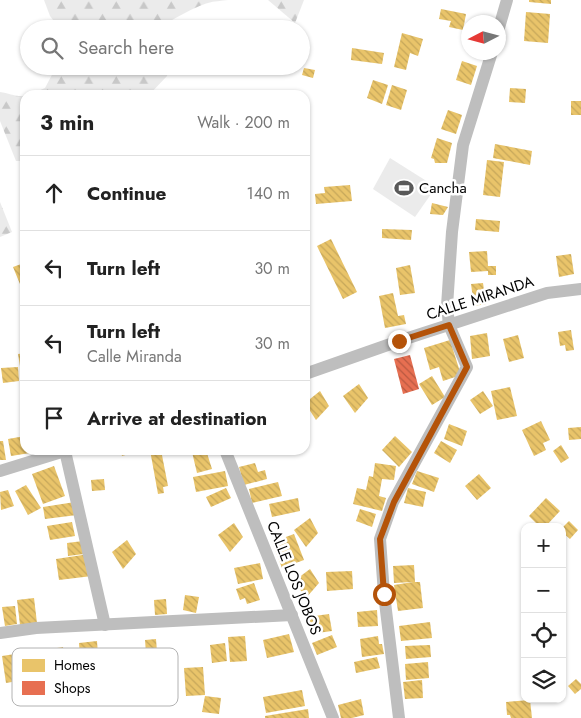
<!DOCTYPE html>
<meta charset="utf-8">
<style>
body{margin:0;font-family:Jost,sans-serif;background:#f2f2f2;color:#222}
.controls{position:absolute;right:15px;bottom:15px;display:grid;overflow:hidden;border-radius:10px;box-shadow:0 1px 4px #0004}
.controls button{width:45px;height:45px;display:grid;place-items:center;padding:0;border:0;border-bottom:1px solid #e0e0e0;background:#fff;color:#222;font:25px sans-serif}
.compass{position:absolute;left:461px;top:15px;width:45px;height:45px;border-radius:50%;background:#fff;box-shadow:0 1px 4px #0004;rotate:264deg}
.stop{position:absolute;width:15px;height:15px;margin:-11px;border:4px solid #b45309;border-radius:50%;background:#fff}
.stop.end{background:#b45309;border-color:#fff;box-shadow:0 1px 5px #0008}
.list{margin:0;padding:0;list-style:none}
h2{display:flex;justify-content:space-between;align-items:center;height:65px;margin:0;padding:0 20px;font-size:21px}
h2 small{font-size:16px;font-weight:400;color:#767676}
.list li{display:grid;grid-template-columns:32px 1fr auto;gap:15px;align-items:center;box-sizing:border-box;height:75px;padding:0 20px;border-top:1px solid #e0e0e0}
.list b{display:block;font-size:19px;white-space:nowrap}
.list p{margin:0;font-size:16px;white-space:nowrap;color:#767676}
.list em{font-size:16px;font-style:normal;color:#767676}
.icon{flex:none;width:28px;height:28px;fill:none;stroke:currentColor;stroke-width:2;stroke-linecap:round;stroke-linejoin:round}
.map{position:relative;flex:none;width:581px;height:718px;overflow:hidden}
.search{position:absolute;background:#fff;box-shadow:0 1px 4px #0004;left:20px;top:20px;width:290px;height:55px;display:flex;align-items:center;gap:12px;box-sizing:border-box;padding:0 18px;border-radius:28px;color:#767676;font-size:19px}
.panel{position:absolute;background:#fff;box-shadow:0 1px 4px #0004;left:20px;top:90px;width:290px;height:365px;border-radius:15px}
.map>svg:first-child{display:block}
</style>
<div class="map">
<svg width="581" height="718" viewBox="0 0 581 718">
<defs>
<pattern id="forest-firs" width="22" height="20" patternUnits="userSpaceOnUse" patternTransform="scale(1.25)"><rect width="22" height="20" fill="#ebebeb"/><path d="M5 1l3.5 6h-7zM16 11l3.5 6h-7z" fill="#c8c8c8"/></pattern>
<pattern id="homes-back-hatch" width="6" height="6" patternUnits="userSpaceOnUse" patternTransform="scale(1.25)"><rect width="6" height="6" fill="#e9c46a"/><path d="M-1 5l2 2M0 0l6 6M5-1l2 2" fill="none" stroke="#c6a75a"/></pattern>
<pattern id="shops-back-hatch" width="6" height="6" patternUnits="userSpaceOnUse" patternTransform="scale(1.25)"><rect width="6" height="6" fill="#e76f51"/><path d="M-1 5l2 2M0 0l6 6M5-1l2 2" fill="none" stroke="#b95941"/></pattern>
</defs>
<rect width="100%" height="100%" fill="#fff"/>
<g fill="url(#forest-firs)">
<path d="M44 0H228C221 1 214 1 208 3 199 5 165 22 161 29H60L50 16Z"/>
<polygon points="268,0 304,0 295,23"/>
<polygon points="66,66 169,66 167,76 149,95 29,95 45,88 55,69"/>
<path d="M0 92C9 93 15 97 25 96V161H16L0 121Z"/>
<polygon points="0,202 12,232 0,237"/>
</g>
<polygon fill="#ebebeb" points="390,158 436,187 415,217 373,189"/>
<g fill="url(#homes-back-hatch)">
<polygon points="529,0 551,0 551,4 529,2"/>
<polygon points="441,9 466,14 463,30 449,27 451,21 439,19"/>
<polygon points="526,12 550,14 548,43 524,41"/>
<polygon points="402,33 423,39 418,56 410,53 406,70 394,67"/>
<polygon points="352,48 384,53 382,64 351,60"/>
<polygon points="462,61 477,66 471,85 456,80"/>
<polygon points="304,68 315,70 313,78 302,75"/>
<polygon points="373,80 388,85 382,104 367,98"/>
<polygon points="392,85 407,90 401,110 386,105"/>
<polygon points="510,88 526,89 525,103 509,102"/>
<rect x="571" y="101" width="10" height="14"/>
<polygon points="448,110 462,115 456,134 441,129"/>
<polygon points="437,138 452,143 447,163 435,163 434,159 431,158"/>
<polygon points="495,144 532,151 530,165 493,158"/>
<polygon points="487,160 504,162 500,197 483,195"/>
<polygon points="350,185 352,201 316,204 315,194 325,193 324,187"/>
<polygon points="432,203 448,207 443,215 430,214"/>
<polygon points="476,219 500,221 499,232 475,230"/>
<polygon points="382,229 412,230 411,240 382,238"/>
<polygon points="331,239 357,292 343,299 317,246"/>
<polygon points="487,251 488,266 496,266 496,275 488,275 488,271 471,272 469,252"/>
<polygon points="571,254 574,274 559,277 556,256"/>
<polygon points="24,263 25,288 22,289 13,267"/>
<polygon points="410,265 415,293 400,295 396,268"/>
<polygon points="483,283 486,304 474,306 471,284"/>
<polygon points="393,293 398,316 404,315 406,324 385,328 379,296"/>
<polygon points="571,330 574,350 566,351 565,345 560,346 558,332"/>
<polygon points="487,333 490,356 472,359 470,336"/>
<polygon points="518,335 524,358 509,362 503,339"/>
<polygon points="450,340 461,375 443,381 439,367 430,370 424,348"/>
<polygon points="25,353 25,365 20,366 18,354"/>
<polygon points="18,367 19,381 3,383 1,368"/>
<polygon points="432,376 445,397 432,405 419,384"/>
<polygon points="359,384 368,398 355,413 343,396"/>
<polygon points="510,387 517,416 497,420 491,391"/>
<polygon points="320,391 329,406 316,420 305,403"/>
<polygon points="483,391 493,406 480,414 470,400"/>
<polygon points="541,421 550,440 543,443 546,450 534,456 522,430"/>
<polygon points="449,424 467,431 462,446 444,439"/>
<polygon points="581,427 581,439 569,440 568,428"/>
<polygon points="25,436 25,450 29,450 30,453 11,456 8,439"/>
<polygon points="395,436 412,452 399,467 382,450"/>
<polygon points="0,441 3,441 6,460 0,460"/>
<polygon points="441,441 457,450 450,463 434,453"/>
<polygon points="561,445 569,458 561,463 553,451"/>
<polygon points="120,450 134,450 135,452 122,456"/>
<polygon points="150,450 161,450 168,486 163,487 164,493 158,494"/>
<polygon points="185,450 206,450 212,469 197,473 192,452 186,454"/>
<polygon points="255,463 258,472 265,470 267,479 244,485 239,467"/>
<polygon points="375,463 396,466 394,480 382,479 379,496 386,498 382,511 353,504 357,488 366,490 369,476 373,477"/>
<polygon points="54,466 65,496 43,504 32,474"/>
<polygon points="225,471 228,486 196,492 193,477"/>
<polygon points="417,471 439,478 434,492 412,484"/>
<polygon points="479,474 491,488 477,500 465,486"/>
<polygon points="104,479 105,490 92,491 91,480"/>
<polygon points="278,482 282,496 252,503 249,489"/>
<polygon points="26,485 41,508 28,515 15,491"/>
<polygon points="226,488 231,498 211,507 206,497"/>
<polygon points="408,488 426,492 423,507 404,503"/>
<polygon points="8,490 14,506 1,510 0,492"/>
<polygon points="298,498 300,511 272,517 269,504"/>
<polygon points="546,498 560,511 545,527 540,527 529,516"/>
<polygon points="75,502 77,515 45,519 43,507"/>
<polygon points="360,509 376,514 372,527 356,521"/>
<polygon points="310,518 318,533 306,547 294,530"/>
<polygon points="569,521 578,530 570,539 562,532 562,528"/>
<polygon points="72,522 75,536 50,540 47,526"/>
<polygon points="234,523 243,537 230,552 218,535"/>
<polygon points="294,534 304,560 282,568 272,542"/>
<polygon points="127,540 136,554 123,569 112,552"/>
<polygon points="83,541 84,554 68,556 67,543"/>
<polygon points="89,554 92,576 59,580 56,559"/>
<polygon points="260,563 263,579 238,584 234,568"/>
<polygon points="414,565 415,582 420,582 423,608 398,611 394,585 413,582 394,583 393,566"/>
<polygon points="310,569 319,583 306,598 294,581"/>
<polygon points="352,571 353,589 327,591 326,572"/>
<polygon points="254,583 260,600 247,604 245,598 240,600 236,589"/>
<polygon points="185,595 199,597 196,613 183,610"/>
<polygon points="34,598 37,623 20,625 17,600"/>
<polygon points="166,599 167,614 155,615 154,600"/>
<polygon points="15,606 17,624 5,626 2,607"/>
<polygon points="377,610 378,626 358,627 357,612"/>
<polygon points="329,614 332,631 310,634 307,617"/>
<polygon points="430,622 432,638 401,641 399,626"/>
<polygon points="289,634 294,652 267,658 263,640"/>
<polygon points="332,635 337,647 317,655 312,643"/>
<polygon points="245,636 247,661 230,662 228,637"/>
<polygon points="378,636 379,644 382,644 384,654 362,657 360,639"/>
<polygon points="156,639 158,665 147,666 145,640"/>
<polygon points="97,641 99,670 81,671 79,643"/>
<polygon points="225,643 227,661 212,663 210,645"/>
<polygon points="430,645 431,657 406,659 405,646"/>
<polygon points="63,647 67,676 50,679 50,673 39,675 35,649 46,648 48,663 53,662 51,649"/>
<polygon points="15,654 18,681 6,683 2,656"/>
<polygon points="377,657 380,668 356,673 354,662"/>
<polygon points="428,662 429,678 406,680 405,664"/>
<polygon points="203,667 205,695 186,696 184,668"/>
<polygon points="576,679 581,684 581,689 575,694 568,686"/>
<polygon points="422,680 423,698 405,699 403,682"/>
<polygon points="302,690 305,706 266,713 263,697"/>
<polygon points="205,696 221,698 219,714 202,712"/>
<polygon points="361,699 364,715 352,718 341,718 338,705"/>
<polygon points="530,700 532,718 511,718 510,715 507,715 506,702"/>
<polygon points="308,709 309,718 265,718 265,716"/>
</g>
<polygon fill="url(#shops-back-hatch)" points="410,355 419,389 403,394 394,359"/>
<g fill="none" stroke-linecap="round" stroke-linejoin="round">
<g stroke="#bebebe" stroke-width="12">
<polyline points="498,31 507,0"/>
<polyline points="305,374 399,341 547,293 581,289"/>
<polyline points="225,450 333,718"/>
<polyline points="65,451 105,625"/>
<polyline points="0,471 68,450"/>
<polyline points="0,633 36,628 292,615"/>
<polyline points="399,718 384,594 380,539 393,502 467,367 449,325 447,306 452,232 463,145 492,52"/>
</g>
</g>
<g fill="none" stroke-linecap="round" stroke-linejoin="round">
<polyline stroke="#b45309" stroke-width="6" points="384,594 380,539 394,502 467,367 449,325 399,341"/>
</g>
<defs>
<g id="stadium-bare" transform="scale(1.5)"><path d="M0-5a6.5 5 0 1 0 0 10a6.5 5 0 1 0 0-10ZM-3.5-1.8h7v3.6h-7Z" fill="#595959" stroke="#fff" stroke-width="2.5" paint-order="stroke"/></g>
</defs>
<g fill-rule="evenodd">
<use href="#stadium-bare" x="404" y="188"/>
</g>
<g text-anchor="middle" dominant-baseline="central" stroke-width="5" stroke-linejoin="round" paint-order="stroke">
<g font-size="15" fill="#000" stroke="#fff" text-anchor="start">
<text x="419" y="188">Cancha</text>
</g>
<g font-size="15" fill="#000" stroke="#fff">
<text transform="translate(480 298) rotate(-18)">CALLE MIRANDA</text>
<text transform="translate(294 578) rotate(68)">CALLE LOS JOBOS</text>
</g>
</g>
<rect x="12" y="648" width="166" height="58" rx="8" fill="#fff" stroke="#b2b2b2" stroke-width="1"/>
<rect x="22" y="659" width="23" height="13" fill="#e9c46a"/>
<rect x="22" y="681" width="23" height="14" fill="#e76f51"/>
<g font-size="14" fill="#000">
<text x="54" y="670">Homes</text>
<text x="54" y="693">Shops</text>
</g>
</svg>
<div class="controls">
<button>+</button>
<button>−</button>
<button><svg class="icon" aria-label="locate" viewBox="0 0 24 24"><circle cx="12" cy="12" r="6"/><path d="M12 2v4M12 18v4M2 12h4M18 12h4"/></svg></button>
<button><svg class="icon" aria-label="layers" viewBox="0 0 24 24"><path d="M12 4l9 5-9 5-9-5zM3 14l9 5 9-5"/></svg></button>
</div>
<svg class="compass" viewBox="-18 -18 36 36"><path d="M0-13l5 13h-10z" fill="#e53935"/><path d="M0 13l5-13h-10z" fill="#767676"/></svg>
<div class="stop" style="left:384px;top:594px"></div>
<div class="stop end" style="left:399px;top:341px"></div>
<div class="search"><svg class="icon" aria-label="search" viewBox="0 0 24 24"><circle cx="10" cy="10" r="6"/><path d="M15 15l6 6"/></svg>Search here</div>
<section class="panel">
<h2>3 min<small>Walk · 200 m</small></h2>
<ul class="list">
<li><svg class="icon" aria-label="ahead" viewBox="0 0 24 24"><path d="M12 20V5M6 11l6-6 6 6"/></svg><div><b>Continue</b></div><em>140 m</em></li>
<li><svg class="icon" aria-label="left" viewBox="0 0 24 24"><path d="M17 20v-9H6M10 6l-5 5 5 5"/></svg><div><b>Turn left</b></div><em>30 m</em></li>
<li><svg class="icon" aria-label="left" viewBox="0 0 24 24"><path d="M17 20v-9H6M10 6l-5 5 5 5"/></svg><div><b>Turn left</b><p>Calle Miranda</p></div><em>30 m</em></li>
<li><svg class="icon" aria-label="arrive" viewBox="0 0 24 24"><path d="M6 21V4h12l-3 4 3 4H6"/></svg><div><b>Arrive at destination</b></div></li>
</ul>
</section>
</div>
